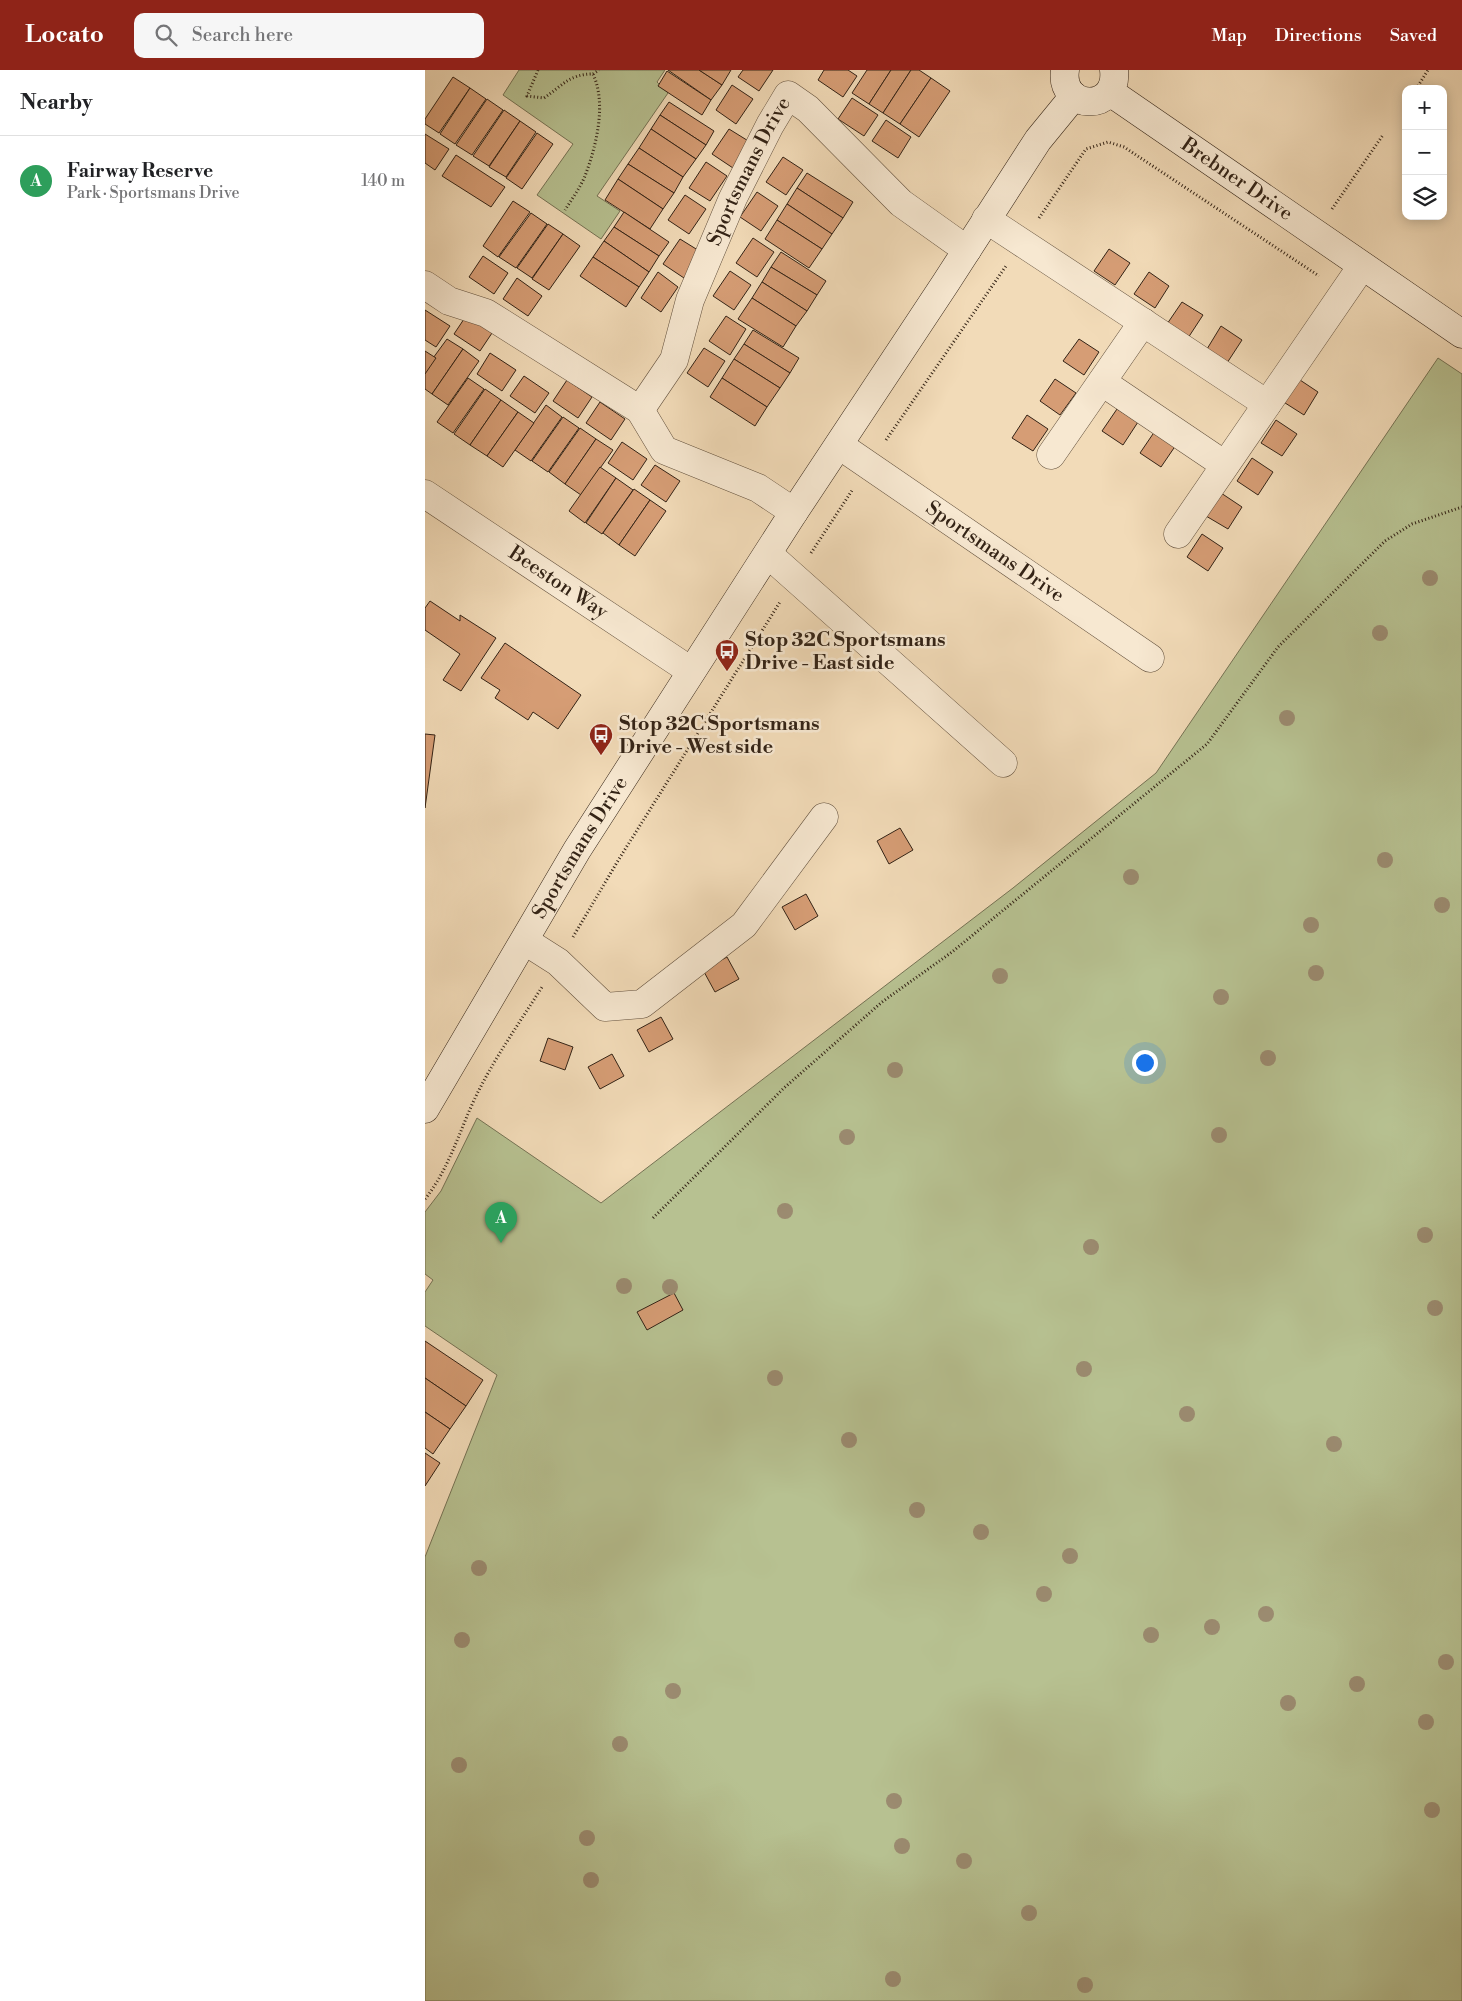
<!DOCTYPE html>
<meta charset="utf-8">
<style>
body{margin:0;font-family:"Libre Bodoni",serif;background:#f6f6f6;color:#202124}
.controls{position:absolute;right:15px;top:15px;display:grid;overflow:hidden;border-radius:10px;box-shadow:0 2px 12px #0003}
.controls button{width:45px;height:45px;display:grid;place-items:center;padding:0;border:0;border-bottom:1px solid #e0e0e0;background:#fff;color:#202124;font:25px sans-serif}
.you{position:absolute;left:719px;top:992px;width:18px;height:18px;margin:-12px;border:4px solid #fff;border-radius:50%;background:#1a73e8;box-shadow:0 0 0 8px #1a73e833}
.badge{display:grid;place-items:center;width:32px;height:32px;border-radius:50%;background:#8f2418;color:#fff;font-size:16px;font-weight:700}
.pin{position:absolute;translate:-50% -41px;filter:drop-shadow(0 1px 2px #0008)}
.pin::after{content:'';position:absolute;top:26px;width:18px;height:15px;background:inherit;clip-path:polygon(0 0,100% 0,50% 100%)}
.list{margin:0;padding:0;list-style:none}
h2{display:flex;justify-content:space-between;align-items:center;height:65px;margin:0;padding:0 20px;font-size:21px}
h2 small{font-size:16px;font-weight:400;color:#757577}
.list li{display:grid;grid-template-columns:32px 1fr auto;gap:15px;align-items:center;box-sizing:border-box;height:90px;padding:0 20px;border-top:1px solid #e0e0e0}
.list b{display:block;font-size:19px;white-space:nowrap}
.list p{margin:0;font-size:16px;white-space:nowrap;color:#757577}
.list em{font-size:16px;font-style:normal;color:#757577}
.icon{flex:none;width:28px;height:28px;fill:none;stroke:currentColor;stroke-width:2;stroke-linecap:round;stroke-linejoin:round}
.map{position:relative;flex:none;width:1037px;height:1931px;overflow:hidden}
header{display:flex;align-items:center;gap:30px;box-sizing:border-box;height:70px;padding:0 25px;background:#8f2418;color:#fff}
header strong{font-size:24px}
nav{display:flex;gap:28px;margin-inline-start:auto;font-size:18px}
.search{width:350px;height:45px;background:#f6f6f6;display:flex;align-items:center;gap:12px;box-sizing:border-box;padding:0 18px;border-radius:10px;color:#757577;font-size:19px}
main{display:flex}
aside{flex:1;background:#fff}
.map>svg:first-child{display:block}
</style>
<header>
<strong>Locato</strong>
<div class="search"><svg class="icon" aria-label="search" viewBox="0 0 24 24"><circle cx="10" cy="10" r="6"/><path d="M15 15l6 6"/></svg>Search here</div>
<nav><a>Map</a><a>Directions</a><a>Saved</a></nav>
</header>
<main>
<aside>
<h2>Nearby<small></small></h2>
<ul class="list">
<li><span class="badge" style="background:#2e9e5b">A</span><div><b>Fairway Reserve</b><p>Park · Sportsmans Drive</p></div><em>140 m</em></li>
</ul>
</aside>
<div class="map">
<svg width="1037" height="1931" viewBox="0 0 1037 1931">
<rect width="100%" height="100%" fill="#f2dbb8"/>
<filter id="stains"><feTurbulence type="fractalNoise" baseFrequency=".004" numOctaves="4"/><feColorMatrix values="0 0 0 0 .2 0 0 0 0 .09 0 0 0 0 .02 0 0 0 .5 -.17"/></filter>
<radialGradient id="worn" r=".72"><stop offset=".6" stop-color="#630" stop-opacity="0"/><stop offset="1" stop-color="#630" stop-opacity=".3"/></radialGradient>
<g fill="#b7c191" stroke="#757254">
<polygon points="94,0 240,0 232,12 243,23 172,126 195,141 176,169 112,125 148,74 78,25"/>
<polygon points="1013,288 1037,304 1037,1931 0,1931 0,1487 72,1305 0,1256 0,1222 8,1210 0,1204 0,1142 16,1121 52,1048 176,1133 588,818 731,703"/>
</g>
<g fill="#d69d75" stroke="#332316">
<polygon points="243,0 274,0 297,15 286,30"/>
<polygon points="274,0 306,0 297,15"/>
<polygon points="318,0 348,0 334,21 313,7"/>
<polygon points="399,0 423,0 432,6 418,27 393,10"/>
<polygon points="442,0 466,0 444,34 427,23"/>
<polygon points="466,0 486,0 458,43 444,34"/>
<polygon points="486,0 494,0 506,8 475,54 458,43"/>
<polygon points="242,1 286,30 277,45 233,16"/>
<polygon points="28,7 45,18 14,63 0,54 0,49"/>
<polygon points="506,8 525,21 494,67 475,54"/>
<polygon points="307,15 328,29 311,54 291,40"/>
<polygon points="45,18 61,29 30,74 15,64"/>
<polygon points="427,28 453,45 439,66 413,49"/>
<polygon points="62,29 78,40 47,85 31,75"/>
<polygon points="244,32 289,61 281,75 235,45"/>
<polygon points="79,40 95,51 64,96 48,86"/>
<polygon points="235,45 281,75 271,89 226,59"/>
<polygon points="461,50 486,67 473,88 447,71"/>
<polygon points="95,51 111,62 81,107 64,97"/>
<polygon points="226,59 271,89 258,107 214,78"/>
<polygon points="304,59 325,72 308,98 287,84"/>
<polygon points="112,63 128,74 97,119 81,108"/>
<polygon points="0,64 24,79 10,100 0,93"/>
<polygon points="214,78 258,107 249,123 203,94"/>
<polygon points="31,85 80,117 66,137 17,106"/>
<polygon points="358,87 378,100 361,125 341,112"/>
<polygon points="281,92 302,106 285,131 264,118"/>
<polygon points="203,94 249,123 238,139 193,109"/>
<polygon points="382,103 428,132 418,148 372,118"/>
<polygon points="193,109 238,139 225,159 180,130"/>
<polygon points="372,118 418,148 407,164 362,134"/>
<polygon points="332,122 353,136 336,161 315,147"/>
<polygon points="260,125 281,139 264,164 243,150"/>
<polygon points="88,131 105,142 73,187 58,176"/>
<polygon points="362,134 407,164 397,179 352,150"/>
<polygon points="199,142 244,172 234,186 189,157"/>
<polygon points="106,143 122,154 91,198 74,187"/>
<polygon points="352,150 397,179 384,198 340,169"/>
<polygon points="123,154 138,164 107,208 92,198"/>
<polygon points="189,157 234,186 224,202 179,171"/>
<polygon points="138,164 155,176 124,220 107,209"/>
<polygon points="328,168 349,182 332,207 311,193"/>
<polygon points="255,169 276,182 259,208 238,194"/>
<polygon points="179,171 224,202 214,217 168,187"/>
<polygon points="684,179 705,193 690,215 669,201"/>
<polygon points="356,182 401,211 392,225 346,197"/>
<polygon points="58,186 83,203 69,224 44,207"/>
<polygon points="168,187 214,217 201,237 155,206"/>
<polygon points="346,197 392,225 382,241 337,212"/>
<polygon points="305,201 326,215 309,240 288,226"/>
<polygon points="233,202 253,217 236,242 216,228"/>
<polygon points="724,202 744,216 730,238 709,224"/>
<polygon points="92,208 117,226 103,246 78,229"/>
<polygon points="337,212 382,241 371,256 327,228"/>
<polygon points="327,228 371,256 358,277 313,249"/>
<polygon points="757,232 778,245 763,268 742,254"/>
<polygon points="0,240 25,256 11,277 0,270"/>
<polygon points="43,243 69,260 55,281 29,264"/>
<polygon points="301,246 321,259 305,285 284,271"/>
<polygon points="796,256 817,270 802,293 782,279"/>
<polygon points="328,260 374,288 365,303 319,274"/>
<polygon points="22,269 38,279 7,324 0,319 0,299"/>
<polygon points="654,269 674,282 659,305 638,291"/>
<polygon points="319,274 365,303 355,318 309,289"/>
<polygon points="279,278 300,291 283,317 262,303"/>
<polygon points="38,279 54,291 23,335 7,324"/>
<polygon points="0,281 11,288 0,304"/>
<polygon points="65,283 91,300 77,321 52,304"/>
<polygon points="309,289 355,318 342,337 297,308"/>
<polygon points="99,306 124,323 110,343 85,326"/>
<polygon points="43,308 59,319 28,363 12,352"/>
<polygon points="297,308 342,337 330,356 285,327"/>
<polygon points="872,308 893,322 879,345 857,331"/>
<polygon points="630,309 651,323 635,345 615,331"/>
<polygon points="142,310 167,327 153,348 128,331"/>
<polygon points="60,319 76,330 45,375 29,364"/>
<polygon points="76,330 93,342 62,386 45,375"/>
<polygon points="175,332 200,349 186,370 161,353"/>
<polygon points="121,335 137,347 106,391 90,380"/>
<polygon points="692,339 713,352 698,375 677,361"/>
<polygon points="93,342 109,353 78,397 62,386"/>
<polygon points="602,345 623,359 608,381 587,368"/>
<polygon points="138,347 154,358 123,402 107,391"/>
<polygon points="851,350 872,364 857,386 836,373"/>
<polygon points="155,358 171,369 140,414 124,402"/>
<polygon points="730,361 751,375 736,397 715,383"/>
<polygon points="171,369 188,380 156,425 140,414"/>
<polygon points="197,372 222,389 208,410 183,393"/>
<polygon points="827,388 848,402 833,425 812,411"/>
<polygon points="230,395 255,411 241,432 216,415"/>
<polygon points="175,397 191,408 160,453 144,441"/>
<polygon points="191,408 208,420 177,464 161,453"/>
<polygon points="209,419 225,430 194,475 178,463"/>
<polygon points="796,423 817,437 803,459 781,446"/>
<polygon points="225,430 241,441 210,486 194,475"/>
<polygon points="777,464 798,478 783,501 762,487"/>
<polygon points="5,531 35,551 35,545 71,568 36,621 18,610 35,584 0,560 0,538"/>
<polygon points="80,573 156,625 133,659 108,642 103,650 70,628 75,620 56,608"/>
<polygon points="0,664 10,665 0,738"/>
<polygon points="475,758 488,780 464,794 452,771"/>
<polygon points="381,824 393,846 370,860 357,837"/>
<polygon points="302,887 314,909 290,922 278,900"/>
<polygon points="236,947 248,969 224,982 212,960"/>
<polygon points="123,968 148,977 140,1000 115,991"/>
<polygon points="187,984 199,1006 175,1019 163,997"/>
<polygon points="249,1223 258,1240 222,1260 212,1242"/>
<polygon points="0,1271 58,1310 41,1336 0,1308"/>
<polygon points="0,1308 41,1336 25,1359 0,1342"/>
<polygon points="0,1342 25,1359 8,1384 0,1378"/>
<polygon points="0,1383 15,1393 0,1416"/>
</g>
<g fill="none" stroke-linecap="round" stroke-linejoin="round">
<g stroke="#63513e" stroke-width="29">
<g id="street">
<polyline points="561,149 842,334"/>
<polyline points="0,215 24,231 61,243 215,340 239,380 333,418 369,442"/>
<polyline points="677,312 800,395"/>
<path id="s1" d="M215 340 249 290 265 230 308 128 345 55 363 25 383 39 476 133 542 180"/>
<path id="s2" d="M414 375 725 588"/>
<polyline points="626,385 718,252"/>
<path id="s3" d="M0 424 266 601"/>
<polyline points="753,464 937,196"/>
<polyline points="343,484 578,693"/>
<polyline points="100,871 133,892 180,937 217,934 319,855 399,747"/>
</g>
</g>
<g stroke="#332316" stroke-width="29">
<g id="secondary">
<path d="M640 0C634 41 694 43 689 0"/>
<path id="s4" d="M685 22 1037 264"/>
<path id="s5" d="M0 1039 152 780 369 442 520 214 613 70 649 26"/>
</g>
</g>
<g stroke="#332316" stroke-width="3" stroke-dasharray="1 2.5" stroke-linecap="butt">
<path d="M113 0 102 26 119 28C137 16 144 4 168 4 182 34 171 77 160 106 155 118 147 129 140 140"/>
<polyline points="168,4 174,0"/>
<polyline points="991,19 1003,0"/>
<polyline points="907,139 958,65"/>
<polyline points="614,148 661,79 683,72 699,77 894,206"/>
<polyline points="461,370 581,196"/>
<polyline points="386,483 428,419"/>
<polyline points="148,867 194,789 355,532"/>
<path d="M0 1129C25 1098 35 1058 53 1022 71 986 95 952 117 917"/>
<polyline points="228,1148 359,1018 457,932 527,882 782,674 853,577 960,471 987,454 1037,437"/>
</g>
<use href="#street" stroke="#f7e8d1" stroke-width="28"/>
<use href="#secondary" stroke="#f7e8d1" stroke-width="28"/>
</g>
<g fill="#9b8b70">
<circle cx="1005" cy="508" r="8"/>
<circle cx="955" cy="563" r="8"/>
<circle cx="862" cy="648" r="8"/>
<circle cx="960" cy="790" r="8"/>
<circle cx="706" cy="807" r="8"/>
<circle cx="1017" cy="835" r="8"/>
<circle cx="886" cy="855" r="8"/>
<circle cx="891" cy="903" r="8"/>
<circle cx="575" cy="906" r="8"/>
<circle cx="796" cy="927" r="8"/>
<circle cx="843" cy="988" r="8"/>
<circle cx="470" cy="1000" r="8"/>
<circle cx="794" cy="1065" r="8"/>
<circle cx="422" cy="1067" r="8"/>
<circle cx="360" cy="1141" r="8"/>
<circle cx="1000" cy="1165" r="8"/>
<circle cx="666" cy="1177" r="8"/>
<circle cx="199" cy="1216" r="8"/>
<circle cx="245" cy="1217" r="8"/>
<circle cx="1010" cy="1238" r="8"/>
<circle cx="659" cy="1299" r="8"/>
<circle cx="350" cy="1308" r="8"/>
<circle cx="762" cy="1344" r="8"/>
<circle cx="424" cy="1370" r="8"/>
<circle cx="909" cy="1374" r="8"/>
<circle cx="492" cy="1440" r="8"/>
<circle cx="556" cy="1462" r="8"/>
<circle cx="645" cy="1486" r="8"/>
<circle cx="54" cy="1498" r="8"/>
<circle cx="619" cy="1524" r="8"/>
<circle cx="841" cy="1544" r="8"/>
<circle cx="787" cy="1557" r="8"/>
<circle cx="726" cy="1565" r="8"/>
<circle cx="37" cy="1570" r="8"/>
<circle cx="1021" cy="1592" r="8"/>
<circle cx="932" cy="1614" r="8"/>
<circle cx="248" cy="1621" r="8"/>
<circle cx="863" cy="1633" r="8"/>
<circle cx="1001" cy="1652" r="8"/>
<circle cx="195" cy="1674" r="8"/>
<circle cx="34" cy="1695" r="8"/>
<circle cx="469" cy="1731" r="8"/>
<circle cx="1007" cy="1740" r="8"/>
<circle cx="162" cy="1768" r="8"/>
<circle cx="477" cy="1776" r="8"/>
<circle cx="539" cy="1791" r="8"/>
<circle cx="166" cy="1810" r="8"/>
<circle cx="604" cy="1843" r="8"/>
<circle cx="468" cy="1909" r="8"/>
<circle cx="660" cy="1915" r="8"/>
</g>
<defs>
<g id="bus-pin" transform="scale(1.25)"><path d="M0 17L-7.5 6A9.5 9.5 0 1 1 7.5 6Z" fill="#8f2418" stroke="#f7e8d1"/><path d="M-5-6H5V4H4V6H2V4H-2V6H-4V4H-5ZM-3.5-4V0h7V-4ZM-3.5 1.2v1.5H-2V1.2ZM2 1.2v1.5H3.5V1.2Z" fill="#fff"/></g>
</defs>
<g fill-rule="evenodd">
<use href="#bus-pin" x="302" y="581"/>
<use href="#bus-pin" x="176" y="665"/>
</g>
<g text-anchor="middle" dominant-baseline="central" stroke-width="5" stroke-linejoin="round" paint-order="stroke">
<g font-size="20" fill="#332316" stroke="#f7e8d1">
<text stroke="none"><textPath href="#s1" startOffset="264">Sportsmans Drive</textPath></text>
<text stroke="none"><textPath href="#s4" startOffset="154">Brebner Drive</textPath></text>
<text stroke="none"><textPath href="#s2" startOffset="189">Sportsmans Drive</textPath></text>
<text stroke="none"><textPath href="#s3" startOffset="160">Beeston Way</textPath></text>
<text stroke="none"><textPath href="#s5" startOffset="304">Sportsmans Drive</textPath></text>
</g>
<g font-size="20" font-weight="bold" fill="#332316" stroke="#f7e8d1" text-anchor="start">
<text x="320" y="570">Stop 32C Sportsmans<tspan x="320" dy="23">Drive - East side</tspan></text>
<text x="194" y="654">Stop 32C Sportsmans<tspan x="194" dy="23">Drive - West side</tspan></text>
</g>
</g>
<rect width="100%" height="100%" filter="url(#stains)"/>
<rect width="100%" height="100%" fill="url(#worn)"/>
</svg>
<div class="controls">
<button>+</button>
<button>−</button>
<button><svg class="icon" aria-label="layers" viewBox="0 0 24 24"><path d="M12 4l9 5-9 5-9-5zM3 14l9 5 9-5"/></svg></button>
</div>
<div class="you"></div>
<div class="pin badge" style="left:76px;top:1173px;background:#2e9e5b">A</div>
</div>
</main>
